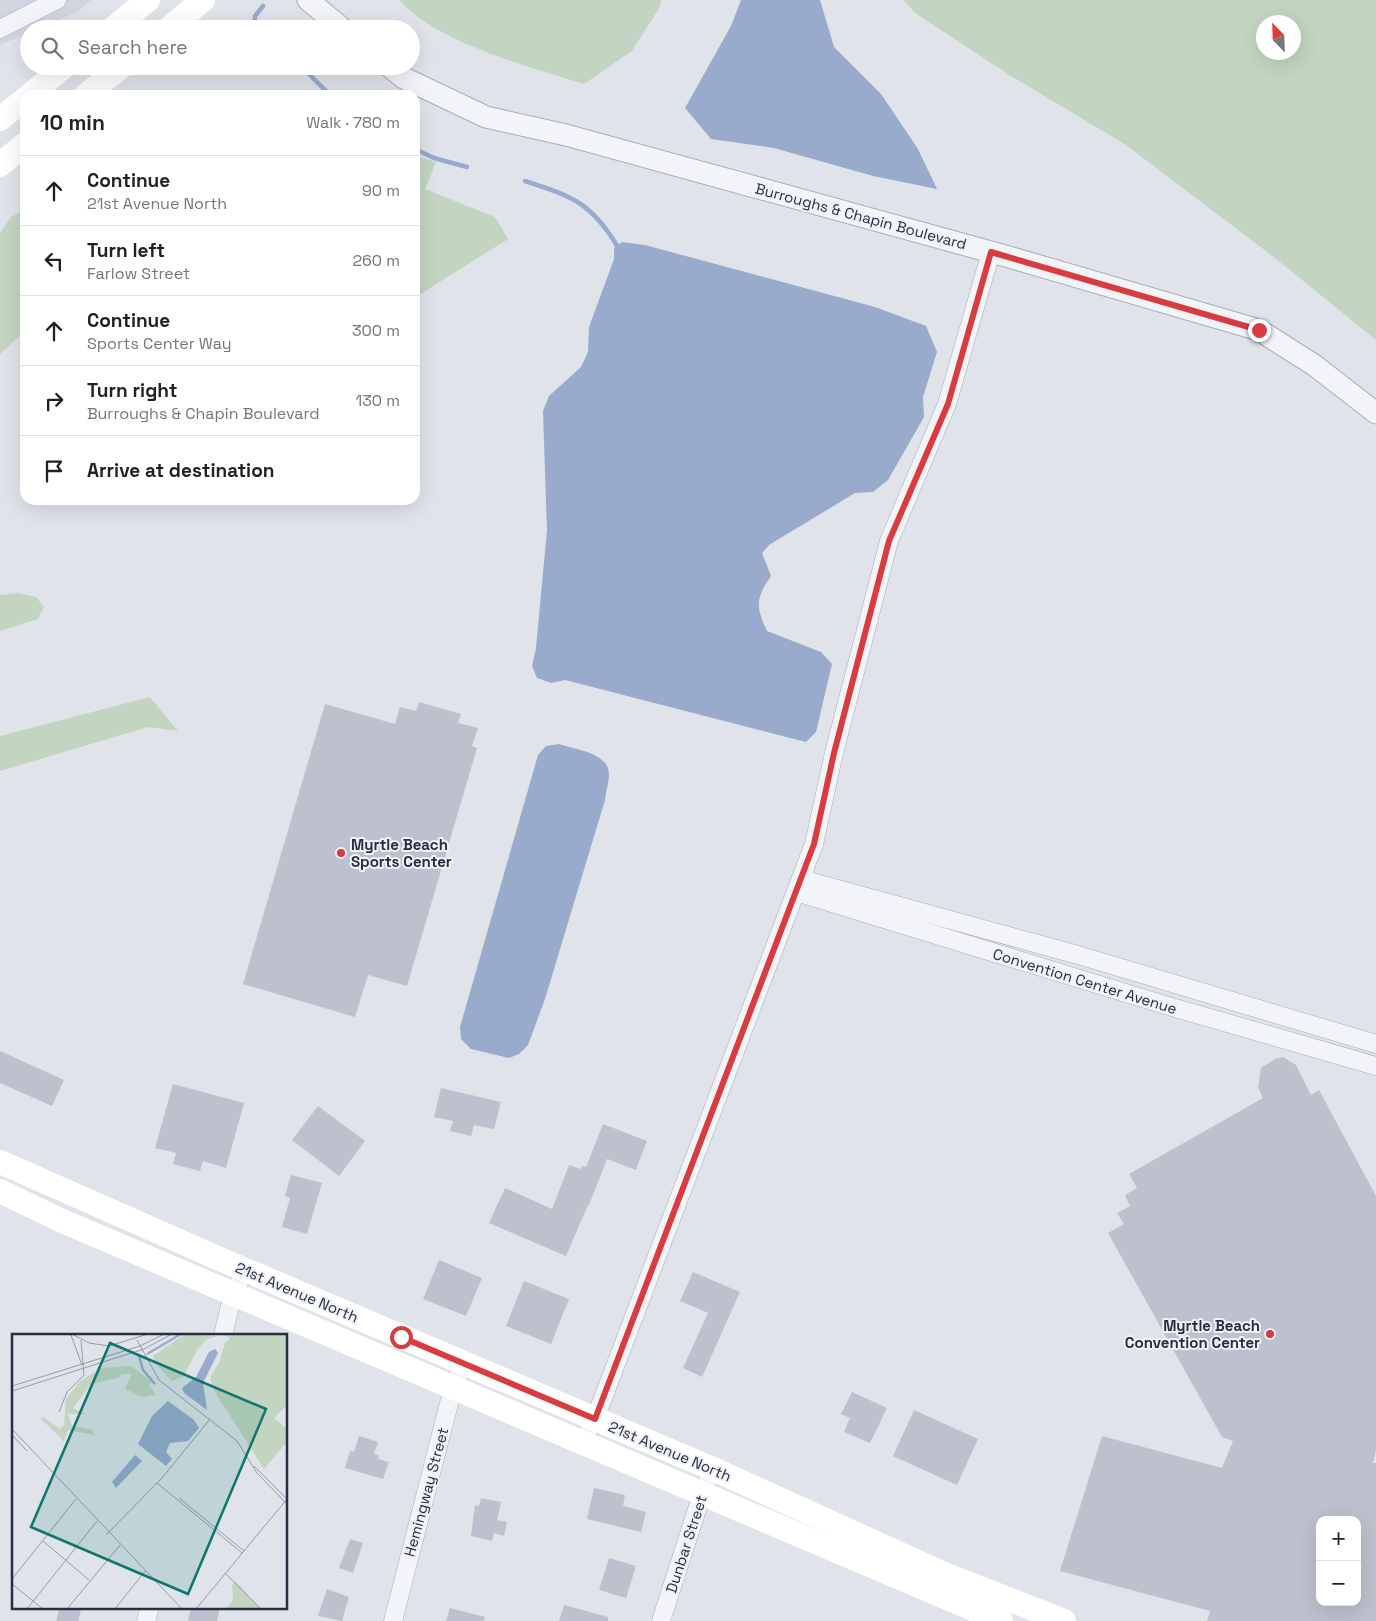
<!DOCTYPE html>
<meta charset="utf-8">
<style>
body{margin:0;font-family:"Space Grotesk",sans-serif;background:#f2f2f2;color:#222}
.controls{position:absolute;right:15px;bottom:15px;display:grid;overflow:hidden;border-radius:10px;box-shadow:0 5px 20px #0002}
.controls button{width:45px;height:45px;display:grid;place-items:center;padding:0;border:0;border-bottom:1px solid #e0e0e0;background:#fff;color:#222;font:25px sans-serif}
.compass{position:absolute;left:1256px;top:15px;width:45px;height:45px;border-radius:50%;background:#fff;box-shadow:0 5px 20px #0002;rotate:337deg}
.stop{position:absolute;width:15px;height:15px;margin:-11px;border:4px solid #da3b3e;border-radius:50%;background:#fff}
.stop.end{background:#da3b3e;border-color:#fff;box-shadow:0 1px 5px #0008}
.list{margin:0;padding:0;list-style:none}
h2{display:flex;justify-content:space-between;align-items:center;height:65px;margin:0;padding:0 20px;font-size:21px}
h2 small{font-size:16px;font-weight:400;color:#767676}
.list li{display:grid;grid-template-columns:32px 1fr auto;gap:15px;align-items:center;box-sizing:border-box;height:70px;padding:0 20px;border-top:1px solid #e0e0e0}
.list b{display:block;font-size:19px;white-space:nowrap}
.list p{margin:0;font-size:16px;white-space:nowrap;color:#767676}
.list em{font-size:16px;font-style:normal;color:#767676}
.icon{flex:none;width:28px;height:28px;fill:none;stroke:currentColor;stroke-width:2;stroke-linecap:round;stroke-linejoin:round}
.map{position:relative;flex:none;width:1376px;height:1621px;overflow:hidden}
.search{position:absolute;background:#fff;box-shadow:0 5px 20px #0002;left:20px;top:20px;width:400px;height:55px;display:flex;align-items:center;gap:12px;box-sizing:border-box;padding:0 18px;border-radius:28px;color:#767676;font-size:19px}
.panel{position:absolute;background:#fff;box-shadow:0 5px 20px #0002;left:20px;top:90px;width:400px;height:415px;border-radius:15px}
.map>svg:first-child{display:block}
</style>
<div class="map">
<svg width="1376" height="1621" viewBox="0 0 1376 1621">
<rect width="100%" height="100%" fill="#e0e3ea"/>
<polygon fill="#d2d5df" points="0,0 91,0 77,12 38,29 29,29 29,33 0,45"/>
<g fill="#c3d5c0" fill-rule="evenodd">
<path d="M399 0H662L658 10 632 51 584 84C528 66 439 44 399 0Z"/>
<path d="M904 0H1376V340L1275 258 1126 145 1011 76 915 13ZM1264 22H1294V52H1264Z"/>
<polygon points="415,156 436,162 425,189 495,217 508,239 419,295 415,296"/>
<polygon points="25,210 25,331 0,354 0,233 11,217"/>
<polygon points="18,593 36,597 44,607 38,619 0,631 0,595"/>
<polygon points="150,697 178,731 148,727 0,771 0,736"/>
</g>
<g fill="#98abcd">
<polygon points="741,0 820,0 834,47 881,94 918,149 937,189 873,176 774,148 711,139 685,108 731,26"/>
<path d="M622 242 645 245 875 307 926 326 937 352 923 397 924 417 888 480 873 492 855 493 769 545 762 553 771 576C756 598 755 606 767 631L821 652 832 664 816 732 806 742 565 680 551 683 537 678 532 666 536 648 547 530 543 411 549 396 581 367 588 352 589 327 614 259V248Z"/>
<path d="M559 744C573 749 602 752 608 768 611 777 606 790 605 800L545 999 528 1045 519 1054 509 1058 471 1049 461 1039 460 1027 538 755 546 746Z"/>
</g>
<g fill="none" stroke-linecap="round" stroke-linejoin="round">
<g stroke="#98abcd" stroke-width="4.5">
<polyline points="262,29 255,21 255,16 263,6"/>
<polyline points="301,66 330,95"/>
<polyline points="415,149 434,158 467,167"/>
<path d="M525 181C574 197 592 203 619 249"/>
</g>
</g>
<g fill="#bdc1cd" fill-rule="evenodd">
<polygon points="419,702 461,714 458,723 478,728 472,746 477,748 407,986 368,975 355,1017 243,984 325,704 395,724 400,707 416,711"/>
<polygon points="0,1051 64,1080 52,1106 0,1083"/>
<path d="M1283 1057 1296 1065 1311 1095 1319 1090 1376 1196V1450L1373 1463H1376V1621H1207L1210 1611 1060 1571 1102 1436 1222 1468 1233 1441 1222 1437 1108 1233 1124 1224 1117 1213 1130 1206 1125 1195 1137 1188 1129 1174 1263 1098 1258 1087 1261 1068 1275 1059ZM1320 1520H1357V1602H1320Z"/>
<polygon points="173,1084 244,1103 226,1168 203,1161 200,1171 173,1164 176,1153 155,1148"/>
<polygon points="441,1088 501,1102 494,1129 474,1125 471,1136 450,1131 453,1121 434,1117"/>
<polygon points="318,1106 365,1141 339,1176 292,1140"/>
<polygon points="603,1124 647,1141 636,1170 607,1159 589,1205 588,1205 566,1256 489,1223 505,1188 552,1209 569,1165 581,1169 582,1166 586,1167"/>
<polygon points="291,1175 322,1183 307,1234 282,1227 290,1198 285,1196"/>
<polygon points="439,1260 482,1278 466,1316 423,1299"/>
<polygon points="693,1272 740,1292 702,1377 683,1368 708,1313 680,1301"/>
<polygon points="524,1281 569,1299 551,1344 506,1326"/>
<polygon points="852,1392 887,1408 870,1443 844,1432 850,1418 841,1414"/>
<polygon points="914,1410 978,1439 957,1485 893,1456"/>
<polygon points="359,1436 378,1442 374,1454 379,1456 378,1459 389,1462 383,1479 345,1468 350,1451 354,1452"/>
<polygon points="594,1488 625,1495 623,1506 646,1512 641,1532 587,1519"/>
<polygon points="481,1498 501,1502 497,1520 507,1522 504,1536 494,1533 492,1541 471,1536 475,1505 479,1506"/>
<polygon points="350,1539 363,1543 353,1573 339,1568"/>
<polygon points="609,1558 636,1566 626,1598 599,1590"/>
<polygon points="327,1589 349,1597 342,1621 318,1616"/>
<polygon points="564,1605 608,1617 608,1621 559,1621"/>
<polygon points="60,1607 81,1610 78,1621 56,1621"/>
<polygon points="191,1607 220,1607 217,1621 188,1621"/>
<polygon points="450,1608 485,1617 484,1621 446,1621"/>
</g>
<g fill="none" stroke-linecap="round" stroke-linejoin="round">
<g stroke="#a8adb8" stroke-width="19">
<g id="minor">
<polyline points="0,29 57,0"/>
<polyline points="801,879 1078,955 1376,1044"/>
<polyline points="796,892 1165,1005 1376,1066"/>
<polyline points="223,1335 233,1294 246,1269"/>
<polyline points="582,1443 595,1419 814,844 834,753 889,541 947,404 991,252"/>
<polyline points="146,1621 150,1607"/>
<polyline points="393,1621 453,1388 464,1364"/>
<polyline points="661,1621 702,1494 713,1469"/>
</g>
</g>
<g stroke="#a8adb8" stroke-width="23">
<g id="tertiary">
<polyline points="308,0 343,29"/>
<polyline points="389,66 404,78 486,117 566,135 1002,255 1259,330 1314,365 1376,413"/>
</g>
</g>
<use href="#minor" stroke="#f3f4f8" stroke-width="18"/>
<use href="#tertiary" stroke="#f3f4f8" stroke-width="21"/>
<g stroke="#fff" stroke-width="24">
<polyline points="112,29 148,0"/>
<polyline points="168,29 203,0"/>
<polyline points="30,95 65,66"/>
<polyline points="86,95 122,66"/>
<polyline points="0,119 25,99"/>
<polyline points="0,165 25,144"/>
<polyline points="0,1162 222,1260 713,1469 944,1574 1064,1621"/>
<polyline points="0,1191 60,1220 1001,1621"/>
</g>
</g>
<g fill="none" stroke-linecap="round" stroke-linejoin="round">
<polyline stroke="#da3b3e" stroke-width="6" points="401,1337 595,1419 814,844 834,753 889,541 948,404 991,252 1259,330"/>
</g>
<g fill="#da3b3e" stroke="#f0f2f7" stroke-width="2">
<circle cx="341" cy="853" r="5"/>
<circle cx="1270" cy="1334" r="5"/>
</g>
<g text-anchor="middle" dominant-baseline="central" stroke-width="4" stroke-linejoin="round" paint-order="stroke">
<g font-size="15" fill="#272e43" stroke="#f0f2f7">
<text transform="translate(861 216) rotate(15)">Burroughs &amp; Chapin Boulevard</text>
<text transform="translate(1085 981) rotate(17)">Convention Center Avenue</text>
<text transform="translate(297 1292) rotate(23)">21st Avenue North</text>
<text transform="translate(670 1451) rotate(23)">21st Avenue North</text>
<text transform="translate(426 1492) rotate(-75)">Hemingway Street</text>
<text transform="translate(686 1544) rotate(-72)">Dunbar Street</text>
</g>
<g font-size="15" font-weight="bold" fill="#272e43" stroke="#f0f2f7" text-anchor="start">
<text x="351" y="844">Myrtle Beach<tspan x="351" dy="17">Sports Center</tspan></text>
<text x="1260" y="1325" text-anchor="end">Myrtle Beach<tspan x="1260" dy="17">Convention Center</tspan></text>
</g>
</g>
<g transform="translate(12 1334)">
<rect width="275" height="275" fill="#e0e3ea"/>
<path d="M173 0 205 2 194 6 185 16 172 42 160 47 144 30 141 22ZM212 0H275V71L262 84 275 95V108L252 135 201 55 198 43 207 29 213 9 218 5ZM119 32 140 48 137 51 144 61 131 63 113 55 120 40H110L106 44 79 50 61 74 73 80H56L60 92 81 96 83 101 56 96 52 107 29 85 31 83 48 95 52 91 54 65 68 47 89 34ZM224 248 249 275H214L221 266 220 251Z" fill="#c3d5c0"/>
<path d="M203 15 206 19 191 49 195 76 172 59 170 54 184 43 197 18ZM156 67 182 86 187 94 176 107 158 109 154 118 160 125 154 132 126 110 140 82ZM123 121 130 127 104 154 100 148Z" fill="#98abcd"/>
<path fill="none" stroke="#98abcd" stroke-width="2.5" d="M135 20 169 0M127 22 131 36 143 50"/>
<path fill="none" stroke="#969ba7" stroke-width="1" d="M60 0 77 9 97 12 136 0M59 1 70 31M125 6 147 46 225 107 245 139 275 170M0 52 128 12 152 0M0 57 132 15 160 0M47 78 55 58 72 41 69 6M0 95 170 275M0 101 15 117M242 132 275 165M145 149 230 219M167 164 232 217M94 201 150 144 198 85M31 207 77 246M213 239 249 275M0 245 64 165M0 250 31 275M15 275 85 187M55 275 108 211M103 275 133 237M184 275 275 165"/>
<path fill="#0f766e" fill-opacity="0.15" stroke="#0f766e" stroke-width="2.5" d="M98 9 254 75 176 260 19 193Z"/>
<rect width="275" height="275" fill="none" stroke="#272e43" stroke-width="2.5"/>
</g>
</svg>
<div class="controls">
<button>+</button>
<button>−</button>
</div>
<svg class="compass" viewBox="-18 -18 36 36"><path d="M0-13l5 13h-10z" fill="#e53935"/><path d="M0 13l5-13h-10z" fill="#767676"/></svg>
<div class="stop" style="left:401px;top:1337px"></div>
<div class="stop end" style="left:1259px;top:330px"></div>
<div class="search"><svg class="icon" aria-label="search" viewBox="0 0 24 24"><circle cx="10" cy="10" r="6"/><path d="M15 15l6 6"/></svg>Search here</div>
<section class="panel">
<h2>10 min<small>Walk · 780 m</small></h2>
<ul class="list">
<li><svg class="icon" aria-label="ahead" viewBox="0 0 24 24"><path d="M12 20V5M6 11l6-6 6 6"/></svg><div><b>Continue</b><p>21st Avenue North</p></div><em>90 m</em></li>
<li><svg class="icon" aria-label="left" viewBox="0 0 24 24"><path d="M17 20v-9H6M10 6l-5 5 5 5"/></svg><div><b>Turn left</b><p>Farlow Street</p></div><em>260 m</em></li>
<li><svg class="icon" aria-label="ahead" viewBox="0 0 24 24"><path d="M12 20V5M6 11l6-6 6 6"/></svg><div><b>Continue</b><p>Sports Center Way</p></div><em>300 m</em></li>
<li><svg class="icon" aria-label="right" viewBox="0 0 24 24"><path d="M7 20v-9h11M14 6l5 5-5 5"/></svg><div><b>Turn right</b><p>Burroughs &amp; Chapin Boulevard</p></div><em>130 m</em></li>
<li><svg class="icon" aria-label="arrive" viewBox="0 0 24 24"><path d="M6 21V4h12l-3 4 3 4H6"/></svg><div><b>Arrive at destination</b></div></li>
</ul>
</section>
</div>
